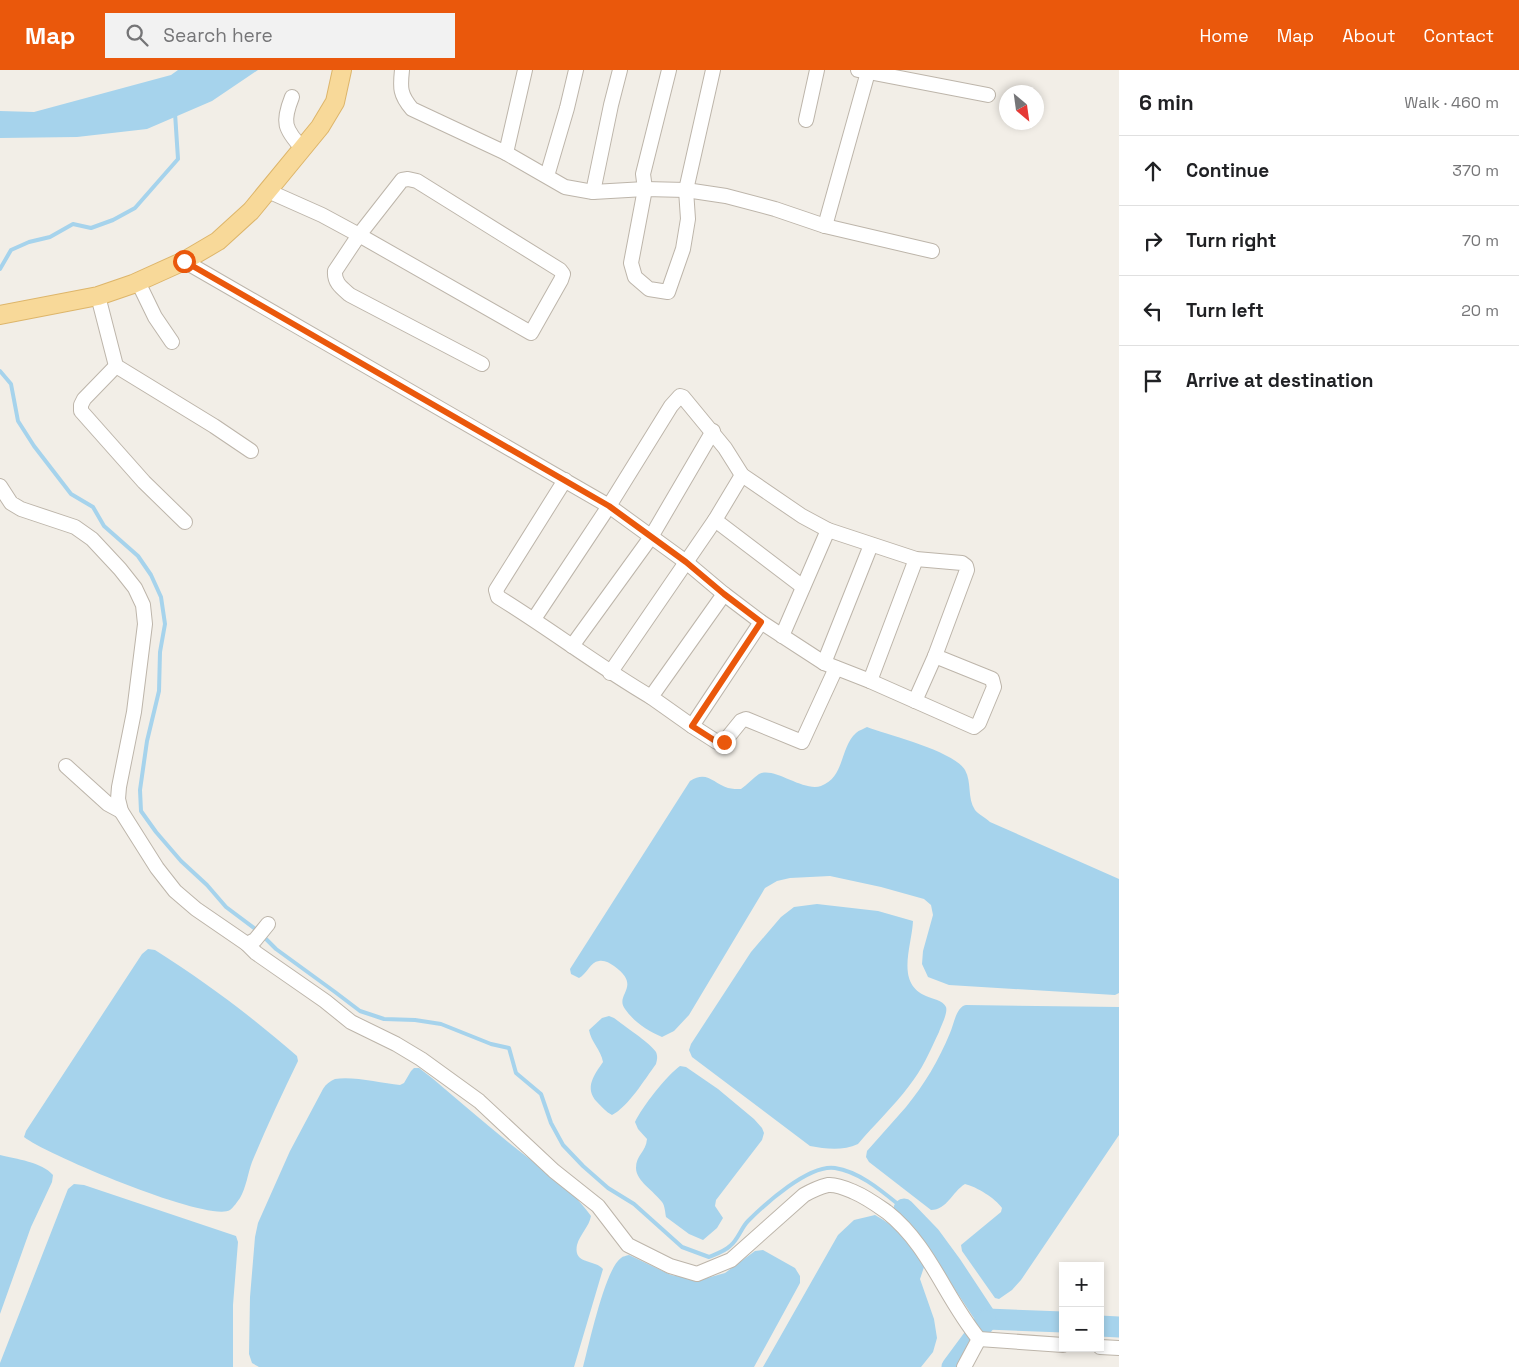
<!DOCTYPE html>
<meta charset="utf-8">
<style>
body{margin:0;font-family:"Space Grotesk",sans-serif;background:#f2f2f2;color:#202124}
.controls{position:absolute;right:15px;bottom:15px;display:grid;overflow:hidden;border-radius:0px;box-shadow:0 2px 8px #0003}
.controls button{width:45px;height:45px;display:grid;place-items:center;padding:0;border:0;border-bottom:1px solid #e0e0e0;background:#fff;color:#202124;font:25px sans-serif}
.compass{position:absolute;left:999px;top:15px;width:45px;height:45px;border-radius:50%;background:#fff;box-shadow:0 2px 8px #0003;rotate:151deg}
.stop{position:absolute;width:15px;height:15px;margin:-11px;border:4px solid #ea580c;border-radius:50%;background:#fff}
.stop.end{background:#ea580c;border-color:#fff;box-shadow:0 1px 5px #0008}
.list{margin:0;padding:0;list-style:none}
h2{display:flex;justify-content:space-between;align-items:center;height:65px;margin:0;padding:0 20px;font-size:21px}
h2 small{font-size:16px;font-weight:400;color:#757577}
.list li{display:grid;grid-template-columns:32px 1fr auto;gap:15px;align-items:center;box-sizing:border-box;height:70px;padding:0 20px;border-top:1px solid #e0e0e0}
.list b{display:block;font-size:19px;white-space:nowrap}
.list em{font-size:16px;font-style:normal;color:#757577}
.icon{flex:none;width:28px;height:28px;fill:none;stroke:currentColor;stroke-width:2;stroke-linecap:round;stroke-linejoin:round}
.map{position:relative;flex:none;width:1119px;height:1297px;overflow:hidden}
header{display:flex;align-items:center;gap:30px;box-sizing:border-box;height:70px;padding:0 25px;background:#ea580c;color:#fff}
header strong{font-size:24px}
nav{display:flex;gap:28px;margin-inline-start:auto;font-size:18px}
.search{width:350px;height:45px;background:#f2f2f2;display:flex;align-items:center;gap:12px;box-sizing:border-box;padding:0 18px;border-radius:0px;color:#757577;font-size:19px}
main{display:flex}
aside{flex:1;background:#fff}
.map>svg:first-child{display:block}
</style>
<header>
<strong>Map</strong>
<div class="search"><svg class="icon" aria-label="search" viewBox="0 0 24 24"><circle cx="10" cy="10" r="6"/><path d="M15 15l6 6"/></svg>Search here</div>
<nav><a>Home</a><a>Map</a><a>About</a><a>Contact</a></nav>
</header>
<main>
<div class="map">
<svg width="1119" height="1297" viewBox="0 0 1119 1297">
<rect width="100%" height="100%" fill="#f2eee7"/>
<g fill="#a6d3ec">
<polygon points="178,0 258,0 212,31 147,59 77,67 0,68 0,41 34,42 171,5"/>
<path d="M867 657C888 665 954 681 965 700 972 712 967 728 975 740 978 744 986 748 990 752L1119 809V923L1115 925 949 915 928 907 922 894 923 881 933 845 931 835 924 829 881 817 830 806 790 808 777 811 765 818 689 945 674 961 662 967C648 961 634 952 625 939 614 924 643 917 614 896 609 893 605 890 599 891 590 892 587 904 579 908L571 904 570 899 690 711C707 700 713 713 728 718 732 719 737 719 741 719 747 715 753 708 759 704 774 696 803 722 821 716 845 707 840 677 856 663 859 660 864 659 867 657Z"/>
<path d="M817 834 878 841 913 851C912 876 895 913 926 926 932 929 943 930 946 937 948 943 941 956 939 962 930 981 922 1000 909 1016 894 1036 875 1054 858 1074 843 1081 826 1079 810 1076L692 987 689 980 691 974 751 882 781 847 794 837Z"/>
<path d="M148 879 155 880C207 913 251 946 297 986L298 991C282 1024 266 1058 252 1092 248 1103 246 1118 240 1128 238 1131 233 1138 230 1140 209 1153 47 1085 24 1067L26 1061 142 884Z"/>
<path d="M966 935 1119 937V1065L1021 1210 1012 1220 999 1229 995 1228 962 1181 961 1175 1001 1142 1002 1138C995 1128 977 1117 965 1114 952 1122 947 1140 931 1140L869 1092 866 1087 867 1081C880 1066 893 1052 906 1037 924 1015 939 990 950 963 954 954 956 937 966 935Z"/>
<path d="M609 946 614 948C624 956 649 972 656 982 658 987 657 990 656 994 645 1009 628 1037 612 1045 606 1042 602 1037 597 1032 584 1018 594 1005 603 992 601 980 591 972 589 960L602 948Z"/>
<path d="M680 996 686 997 718 1019 754 1049 762 1058 764 1063 762 1070 716 1130 715 1136 723 1148 717 1158 703 1170 689 1164 666 1147C665 1142 665 1136 662 1132 654 1121 636 1111 636 1098 636 1085 646 1082 647 1069L638 1059 635 1052C642 1037 667 1005 680 996Z"/>
<path d="M414 998H419L432 1008C457 1029 482 1051 508 1072 536 1095 570 1116 591 1146 589 1157 580 1164 577 1175 573 1195 595 1189 603 1199L574 1297H259L252 1293 249 1284 250 1227 255 1167 258 1153 290 1081 323 1019C326 1014 330 1011 335 1009 353 1006 381 1013 400 1015L404 1013 411 1001Z"/>
<path d="M0 1085C16 1089 42 1092 53 1105L52 1112 31 1157 0 1244Z"/>
<polygon points="74,1114 84,1115 236,1166 238,1172 233,1235 233,1297 0,1297 0,1293 68,1119"/>
<path d="M875 1145C897 1157 914 1174 924 1197L920 1209 934 1249 937 1268 933 1282 921 1297H763L838 1165 854 1150Z"/>
<path d="M763 1180 795 1198 800 1206V1213L754 1297H583C589 1275 605 1199 621 1188 623 1186 626 1186 629 1185L671 1205 700 1210 725 1203 755 1181Z"/>
</g>
<g fill="none" stroke-linecap="round" stroke-linejoin="round">
<g stroke="#a6d3ec" stroke-width="4">
<polyline points="0,199 11,180 29,172 50,167 73,154 91,158 113,150 135,138 178,89 175,43"/>
<polyline points="0,301 11,314 18,351 34,376 71,424 93,437 104,456 138,486 151,505 161,527 165,554 160,582 159,621 147,671 140,720 141,741 156,762 181,791 207,815 226,837 258,861"/>
<path d="M263 866 276 879 335 922 360 941 384 949 415 950 441 954 491 974 509 978 516 1003 541 1024 551 1053 563 1075 583 1096 608 1118 634 1134 682 1177 709 1187C716 1184 725 1181 730 1176 738 1170 741 1158 748 1151 765 1134 809 1094 835 1098 861 1102 884 1123 904 1139"/>
</g>
<g stroke="#a6d3ec" stroke-width="21">
<polyline points="904,1139 930,1166 952,1196 987,1249"/>
<polyline points="987,1249 1063,1252"/>
<polyline points="1100,1256 1119,1257"/>
<polyline points="952,1297 986,1251"/>
</g>
<g stroke="#bdb5aa" stroke-width="16">
<g id="minor">
<path d="M402 0C400 18 400 25 412 39L506 83 565 117 593 122 645 119 686 120 726 126 775 139 825 156 932 181"/>
<polyline points="669,0 643,104 645,119 631,193 635,207 649,219 668,222 683,179 688,149 686,120 713,0"/>
<polyline points="858,0 988,25"/>
<path d="M292 27C282 52 284 59 303 79"/>
<polyline points="806,50 817,0"/>
<polyline points="506,83 525,0"/>
<polyline points="547,106 567,38 576,0"/>
<path d="M268 121 322 145 359 165 531 263 561 210 563 204 560 200 417 111 408 109 402 110 359 165 335 201C334 213 342 218 350 225L482 294"/>
<polyline points="593,122 611,35 620,0"/>
<polyline points="825,156 868,2"/>
<polyline points="184,191 609,436 686,492 724,524 761,552 824,593 870,611 974,657 979,653 994,617 992,609 935,586 967,500 966,496 962,493 916,489 828,460 802,446 742,405 725,378 683,327 680,326 671,336 609,436 534,549"/>
<polyline points="138,212 155,247 172,272"/>
<polyline points="98,226 116,296 214,356 251,381"/>
<polyline points="116,296 84,329 81,335 81,341 144,412 185,452"/>
<path d="M565 410 496 520 498 527C550 559 598 596 651 627"/>
<path d="M0 416 11 433 21 439 75 457 92 469 120 499 135 518 143 535 145 554 134 642 119 717 118 729 121 741 157 798 175 821 196 839 247 874 256 883 325 931 351 952 396 974 421 989 479 1031 554 1101 598 1136 628 1175 670 1196 697 1204 731 1190 804 1125C811 1121 820 1117 828 1115 837 1114 847 1119 854 1122 866 1127 877 1135 887 1142 930 1176 945 1228 979 1269L1063 1275"/>
<polyline points="715,450 803,517"/>
<polyline points="761,552 692,656 717,672 721,673 724,672 741,651 746,649 802,672 836,598"/>
<polyline points="782,566 828,460"/>
<polyline points="572,576 651,467 713,361"/>
<polyline points="824,593 871,475"/>
<polyline points="610,603 715,450 742,405"/>
<polyline points="870,611 916,489"/>
<polyline points="915,631 935,586"/>
<polyline points="692,656 651,627 724,524"/>
<polyline points="66,696 108,734 121,741"/>
<polyline points="247,874 255,870 268,854"/>
<polyline points="1100,1277 1119,1278"/>
<polyline points="964,1297 979,1269"/>
</g>
</g>
<g stroke="#ddb56a" stroke-width="20">
<polyline id="major" points="0,245 98,226 133,214 184,191 218,171 251,141 320,57 335,32 342,0"/>
</g>
<use href="#minor" stroke="#fff" stroke-width="14"/>
<use href="#major" stroke="#f8d999" stroke-width="18"/>
</g>
<g fill="none" stroke-linecap="round" stroke-linejoin="round">
<polyline stroke="#ea580c" stroke-width="6" points="184,191 609,436 686,492 724,524 761,552 692,656 717,672 721,673 724,672"/>
</g>
</svg>
<div class="controls">
<button>+</button>
<button>−</button>
</div>
<svg class="compass" viewBox="-18 -18 36 36"><path d="M0-13l5 13h-10z" fill="#e53935"/><path d="M0 13l5-13h-10z" fill="#757577"/></svg>
<div class="stop" style="left:184px;top:191px"></div>
<div class="stop end" style="left:724px;top:672px"></div>
</div>
<aside>
<h2>6 min<small>Walk · 460 m</small></h2>
<ul class="list">
<li><svg class="icon" aria-label="ahead" viewBox="0 0 24 24"><path d="M12 20V5M6 11l6-6 6 6"/></svg><div><b>Continue</b></div><em>370 m</em></li>
<li><svg class="icon" aria-label="right" viewBox="0 0 24 24"><path d="M7 20v-9h11M14 6l5 5-5 5"/></svg><div><b>Turn right</b></div><em>70 m</em></li>
<li><svg class="icon" aria-label="left" viewBox="0 0 24 24"><path d="M17 20v-9H6M10 6l-5 5 5 5"/></svg><div><b>Turn left</b></div><em>20 m</em></li>
<li><svg class="icon" aria-label="arrive" viewBox="0 0 24 24"><path d="M6 21V4h12l-3 4 3 4H6"/></svg><div><b>Arrive at destination</b></div></li>
</ul>
</aside>
</main>
